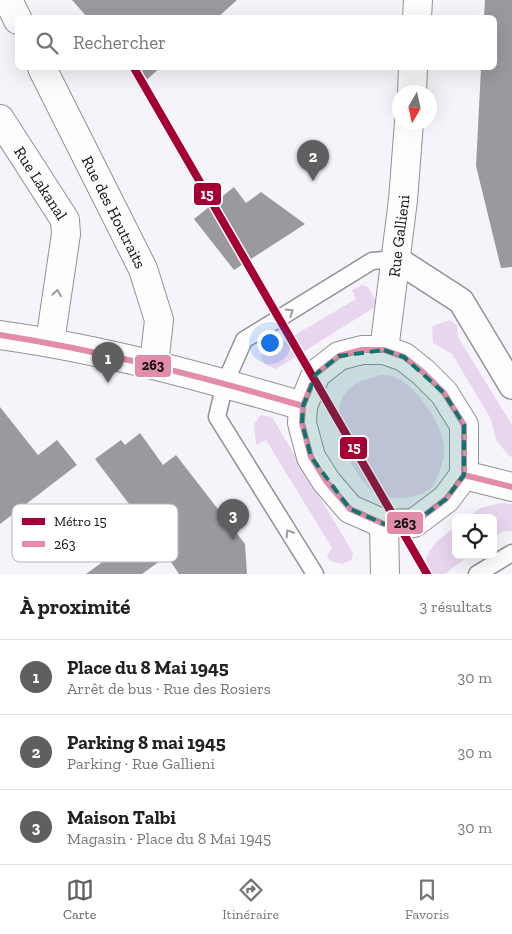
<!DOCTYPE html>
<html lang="fr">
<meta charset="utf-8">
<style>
body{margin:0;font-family:"Zilla Slab",serif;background:#f2f2f2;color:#222}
.controls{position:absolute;right:15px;bottom:15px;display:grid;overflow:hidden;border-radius:8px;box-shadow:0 5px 20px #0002}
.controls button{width:45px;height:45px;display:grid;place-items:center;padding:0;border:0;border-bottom:1px solid #e0e0e0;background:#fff;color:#222;font:25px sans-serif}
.compass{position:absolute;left:392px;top:85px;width:45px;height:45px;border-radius:50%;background:#fff;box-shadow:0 5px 20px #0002;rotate:189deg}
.you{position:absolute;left:269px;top:342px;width:18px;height:18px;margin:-12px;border:4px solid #fff;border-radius:50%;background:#1a73e8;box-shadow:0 0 0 8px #1a73e833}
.badge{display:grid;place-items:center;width:32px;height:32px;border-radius:50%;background:#5f5e61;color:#fff;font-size:16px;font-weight:700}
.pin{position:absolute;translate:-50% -41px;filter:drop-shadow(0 1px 2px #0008)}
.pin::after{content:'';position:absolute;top:26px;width:18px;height:15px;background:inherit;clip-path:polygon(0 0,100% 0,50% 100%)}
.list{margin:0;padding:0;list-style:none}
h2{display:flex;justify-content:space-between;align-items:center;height:65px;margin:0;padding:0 20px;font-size:21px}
h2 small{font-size:16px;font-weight:400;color:#767676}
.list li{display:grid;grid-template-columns:32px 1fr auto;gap:15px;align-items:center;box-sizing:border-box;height:75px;padding:0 20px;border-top:1px solid #e0e0e0}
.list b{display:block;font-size:19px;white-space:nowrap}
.list p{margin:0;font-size:16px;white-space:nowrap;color:#767676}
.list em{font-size:16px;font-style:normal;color:#767676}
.icon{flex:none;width:28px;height:28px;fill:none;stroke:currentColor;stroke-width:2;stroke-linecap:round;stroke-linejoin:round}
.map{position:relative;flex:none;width:512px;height:574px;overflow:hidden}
.search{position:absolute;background:#fff;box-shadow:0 5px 20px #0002;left:15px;right:15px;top:15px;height:55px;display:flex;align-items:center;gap:12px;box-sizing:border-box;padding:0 18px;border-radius:8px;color:#767676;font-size:19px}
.sheet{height:290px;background:#fff}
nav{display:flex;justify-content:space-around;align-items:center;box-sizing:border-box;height:70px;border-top:1px solid #e0e0e0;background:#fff;font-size:14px;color:#767676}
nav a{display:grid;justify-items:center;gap:2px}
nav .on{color:#5f5e61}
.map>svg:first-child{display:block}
</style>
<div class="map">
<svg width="512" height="574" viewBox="0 0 512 574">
<rect width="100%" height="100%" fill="#f5f4fa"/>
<g fill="#e8d6ee">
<polygon points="362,285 368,287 378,305 276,369 265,365 261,356 265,349 274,347 356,299 352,290"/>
<polygon points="450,320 457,325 458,337 512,425 512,457 509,456 496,440 491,419 452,354 433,343 432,326"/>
<path d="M380 375C385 375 391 375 395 377 418 387 447 429 444 454 444 460 441 467 439 473 437 477 434 486 430 489 416 499 390 502 375 493 360 483 337 442 337 424 336 418 340 404 342 398 349 384 367 379 380 375Z"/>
<polygon points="261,415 272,417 353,553 352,560 342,564 331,561 327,556 332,548 266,440 256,445 254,424"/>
<polygon points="501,503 512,504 512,531 504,531 493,538 493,518 467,518 480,508"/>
<path d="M456 527V555H469L445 574H423C424 552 438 538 456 527Z"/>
</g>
<g fill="#9a9a9e">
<polygon points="72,0 237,0 217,18 88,18"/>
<polygon points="485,0 512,0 512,267 501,268 476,166 481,68 494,68 494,18 484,18"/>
<polygon points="132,68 160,68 144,82"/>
<polygon points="234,187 246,203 261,192 305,224 234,270 194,219"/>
<polygon points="0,407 38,455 57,440 77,465 0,524"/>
<polygon points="140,433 163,465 176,455 245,544 247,574 179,574 167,556 142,574 86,574 148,529 95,459 121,440 125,445"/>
</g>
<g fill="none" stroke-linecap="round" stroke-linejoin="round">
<g stroke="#929294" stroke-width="19">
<g id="service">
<polyline points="315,574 217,417 225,383 244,340 372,261 396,259"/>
<polyline points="477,574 512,553"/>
</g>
</g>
<g stroke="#929294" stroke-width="28">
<polyline id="pedestrian" points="396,259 461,301 512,386"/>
</g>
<g stroke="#929294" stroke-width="30">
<g id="minor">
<polyline points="8,0 18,20"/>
<polyline points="417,18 418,0"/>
<path id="s1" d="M42 68 143 269 159 320 154 364"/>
<polyline points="412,92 413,68"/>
<path id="s2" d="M0 119 65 220 66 234 50 342"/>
<path d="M0 335C103 349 203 377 303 406"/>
<polygon points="362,350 384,350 404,357 423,372 444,393 464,425 464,475 446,499 414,523 384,524 350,509 326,481 311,457 302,423 303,406 316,374 339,356"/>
<path id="s3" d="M384 350 403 200 409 122"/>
<polyline points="464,475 512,487"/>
<polyline points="384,524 385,574"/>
</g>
</g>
<use href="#service" stroke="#fefdfe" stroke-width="16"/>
<use href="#pedestrian" stroke="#fefdfe" stroke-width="25"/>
<use href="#minor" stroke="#fefdfe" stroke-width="28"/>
<g stroke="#fff" stroke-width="10">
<g id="bus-1">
<path d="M0 335C103 351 203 377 303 406"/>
<polygon points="362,350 384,350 404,357 423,372 444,393 464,425 464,475 446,499 414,523 384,524 350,509 326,481 311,457 302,423 303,406 316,374 339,356"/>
<polyline points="464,475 512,487"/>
</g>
</g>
<use href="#bus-1" stroke="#e28ca9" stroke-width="6"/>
<g stroke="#fff" stroke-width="11">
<polyline id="metro-1" points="134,68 427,574"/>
</g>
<use href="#metro-1" stroke="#a50034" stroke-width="8"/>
</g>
<defs><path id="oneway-chevron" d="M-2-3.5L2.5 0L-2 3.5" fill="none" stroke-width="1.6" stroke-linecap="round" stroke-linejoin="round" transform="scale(1.25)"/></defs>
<g stroke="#9e9d9e">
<use href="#oneway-chevron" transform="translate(57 293) rotate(-81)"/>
<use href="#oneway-chevron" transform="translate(290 312) rotate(-32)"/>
<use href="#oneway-chevron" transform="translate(289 533) rotate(-122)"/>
</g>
<path fill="#0f766e" fill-opacity="0.2" stroke="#0f766e" stroke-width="4" stroke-dasharray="10 6" stroke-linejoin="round" d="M384 350 404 357 444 393 464 425V475L446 499 414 523 384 524 350 509 311 457 302 423 303 406 316 374 339 356Z"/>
<g text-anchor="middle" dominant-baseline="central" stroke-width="5" stroke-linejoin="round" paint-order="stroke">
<g font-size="16" fill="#0e0e0e" stroke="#fff">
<text stroke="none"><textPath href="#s2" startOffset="76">Rue Lakanal</textPath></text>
<text stroke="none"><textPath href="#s1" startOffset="161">Rue des Houtraits</textPath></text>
<text stroke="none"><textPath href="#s3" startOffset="115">Rue Gallieni</textPath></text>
</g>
</g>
<rect x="12" y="504" width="166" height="58" rx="8" fill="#fff" stroke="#b7b7b7" stroke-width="1"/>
<rect x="22" y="518" width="23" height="7" fill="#a50034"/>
<rect x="22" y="541" width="23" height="6" fill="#e28ca9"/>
<g font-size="14" fill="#0e0e0e">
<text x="54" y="526">Métro 15</text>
<text x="54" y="549">263</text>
</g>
<g stroke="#fff" stroke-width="2">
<rect x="193" y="182" width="29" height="24" rx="5" fill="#a50034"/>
<rect x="134" y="354" width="38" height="24" rx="5" fill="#e28ca9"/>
<rect x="339" y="436" width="29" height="24" rx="5" fill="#a50034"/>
<rect x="386" y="511" width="38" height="24" rx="5" fill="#e28ca9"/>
</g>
<g font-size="14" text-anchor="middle" font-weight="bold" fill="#fff">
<text x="207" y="199">15</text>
<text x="354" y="452">15</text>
</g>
<g font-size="14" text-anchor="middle" font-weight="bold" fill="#111">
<text x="153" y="370">263</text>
<text x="405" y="528">263</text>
</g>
</svg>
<div class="controls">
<button><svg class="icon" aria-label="locate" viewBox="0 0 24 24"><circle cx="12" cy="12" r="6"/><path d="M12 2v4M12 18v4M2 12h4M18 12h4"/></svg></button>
</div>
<svg class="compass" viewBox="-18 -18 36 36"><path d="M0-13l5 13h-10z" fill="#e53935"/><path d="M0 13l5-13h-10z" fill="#767676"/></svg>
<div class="you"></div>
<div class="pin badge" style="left:108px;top:383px">1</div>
<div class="pin badge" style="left:313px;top:181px">2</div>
<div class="pin badge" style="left:233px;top:540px">3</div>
<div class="search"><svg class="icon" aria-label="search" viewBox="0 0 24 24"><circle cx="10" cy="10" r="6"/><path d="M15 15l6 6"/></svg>Rechercher</div>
</div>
<section class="sheet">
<h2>À proximité<small>3 résultats</small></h2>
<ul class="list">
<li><span class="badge">1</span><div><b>Place du 8 Mai 1945</b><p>Arrêt de bus · Rue des Rosiers</p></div><em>30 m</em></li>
<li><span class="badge">2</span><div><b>Parking 8 mai 1945</b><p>Parking · Rue Gallieni</p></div><em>30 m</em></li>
<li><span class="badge">3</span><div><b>Maison Talbi</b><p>Magasin · Place du 8 Mai 1945</p></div><em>30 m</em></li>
</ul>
</section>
<nav>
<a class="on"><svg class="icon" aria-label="map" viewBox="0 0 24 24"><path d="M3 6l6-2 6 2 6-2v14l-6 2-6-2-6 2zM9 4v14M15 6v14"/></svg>Carte</a>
<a><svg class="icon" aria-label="directions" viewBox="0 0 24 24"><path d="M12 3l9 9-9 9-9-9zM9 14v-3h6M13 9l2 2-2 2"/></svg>Itinéraire</a>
<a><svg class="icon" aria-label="saved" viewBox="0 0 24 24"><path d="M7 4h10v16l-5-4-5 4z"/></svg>Favoris</a>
</nav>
